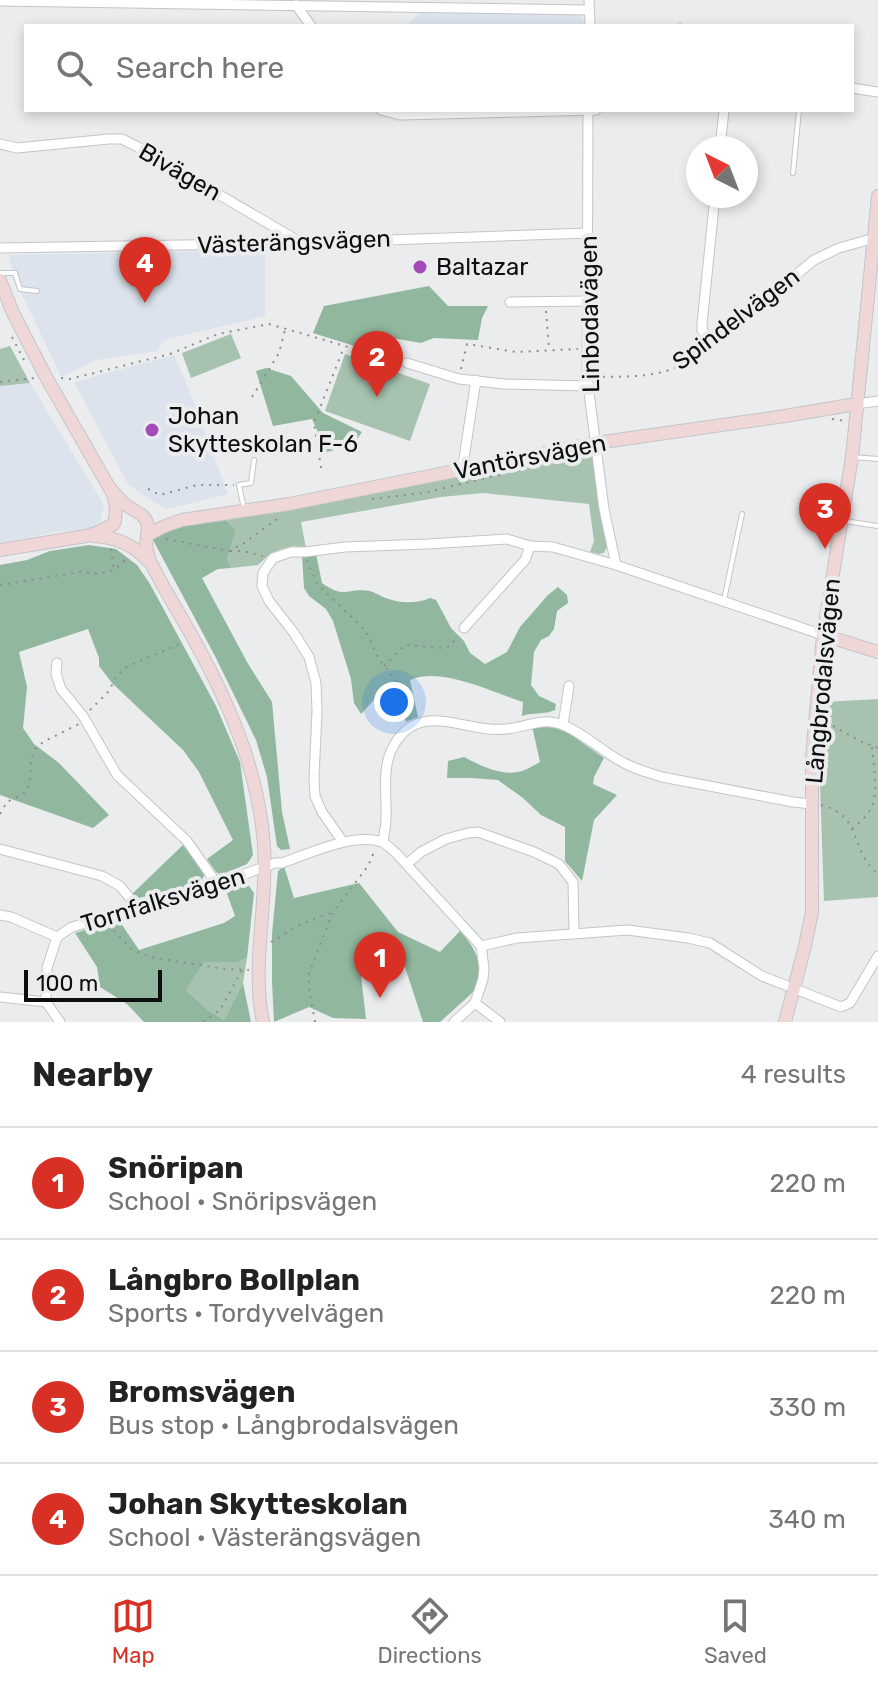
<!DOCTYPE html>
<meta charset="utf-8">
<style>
body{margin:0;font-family:Rubik,sans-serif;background:#f2f2f2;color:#222}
.compass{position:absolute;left:686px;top:136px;width:72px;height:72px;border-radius:50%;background:#fff;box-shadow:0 4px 12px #0003;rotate:318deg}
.scale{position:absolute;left:24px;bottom:20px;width:138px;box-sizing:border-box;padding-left:8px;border:4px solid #0d0e0f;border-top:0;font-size:22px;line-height:28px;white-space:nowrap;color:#0d0e0f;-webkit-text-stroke:6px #eaecee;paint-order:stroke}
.you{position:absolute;left:394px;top:702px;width:28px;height:28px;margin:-20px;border:6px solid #fff;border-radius:50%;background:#1a73e8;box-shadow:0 0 0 12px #1a73e833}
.badge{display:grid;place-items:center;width:52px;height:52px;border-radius:50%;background:#d93025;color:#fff;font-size:26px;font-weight:700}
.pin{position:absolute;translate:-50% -66px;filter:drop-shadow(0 2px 4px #0008)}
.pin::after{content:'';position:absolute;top:42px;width:28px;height:24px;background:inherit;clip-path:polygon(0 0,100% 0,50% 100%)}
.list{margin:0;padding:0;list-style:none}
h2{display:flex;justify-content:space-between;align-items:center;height:104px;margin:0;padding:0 32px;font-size:34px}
h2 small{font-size:26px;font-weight:400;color:#767676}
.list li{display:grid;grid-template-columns:52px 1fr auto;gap:24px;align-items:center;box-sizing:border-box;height:112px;padding:0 32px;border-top:2px solid #e0e0e0}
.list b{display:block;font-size:30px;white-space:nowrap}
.list p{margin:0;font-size:26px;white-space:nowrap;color:#767676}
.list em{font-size:26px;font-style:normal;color:#767676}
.icon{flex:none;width:44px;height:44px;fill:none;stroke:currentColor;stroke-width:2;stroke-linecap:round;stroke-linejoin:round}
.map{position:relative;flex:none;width:878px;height:1022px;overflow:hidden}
.search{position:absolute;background:#fff;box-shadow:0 4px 12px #0003;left:24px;right:24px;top:24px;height:88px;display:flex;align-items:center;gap:20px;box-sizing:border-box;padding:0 28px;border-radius:0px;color:#767676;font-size:30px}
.sheet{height:552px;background:#fff}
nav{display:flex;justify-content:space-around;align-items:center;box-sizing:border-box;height:112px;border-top:2px solid #e0e0e0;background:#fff;font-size:22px;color:#767676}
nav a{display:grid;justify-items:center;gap:4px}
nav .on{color:#d93025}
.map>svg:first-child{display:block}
</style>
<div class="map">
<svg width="878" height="1022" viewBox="0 0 878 1022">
<rect width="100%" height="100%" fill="#eaecee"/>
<g fill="#dce3ec">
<polygon points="419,13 575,14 581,16 584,20 584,26 407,26"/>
<polygon points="265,250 265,316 164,340 157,351 96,360 61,377 13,275 9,255"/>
<polygon points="174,355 198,412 228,494 167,509 150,500 128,484 74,382"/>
<polygon points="30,383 104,505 99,528 55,532 0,543 0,386"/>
</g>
<g fill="#a7c3b0">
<polygon points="231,334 241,358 191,378 182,353"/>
<polygon points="369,338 400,346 398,357 367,349"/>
<polygon points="10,346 30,383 0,386 0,349"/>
<polygon points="345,354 430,384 410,441 325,411"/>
<polygon points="569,455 592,455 607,547 604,553 599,554 590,552 594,541 589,504 483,493 441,497 301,522 306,548 294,546 282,549 271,553 258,565 231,568 227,559 236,530 225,519 406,487"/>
<polygon points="878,699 878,897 824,901 819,755 825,702"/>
<polygon points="247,958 243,983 224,1020 208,1010 186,990 204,961 238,962"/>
</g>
<g fill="#91b79e">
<polygon points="429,286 448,306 488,306 482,318 478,340 434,338 421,343 369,334 364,349 313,333 324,306"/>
<polygon points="266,368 291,376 323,413 362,432 353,445 327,452 312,419 273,426 256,371"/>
<polygon points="225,519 236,530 227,559 231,568 218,569 202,578 247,662 272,702 282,812 290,849 281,850 277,846 267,777 256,740 215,656 153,540 164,530 183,524"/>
<polygon points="89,545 116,549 137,565 150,584 216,706 240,762 253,855 247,864 221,875 216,872 207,859 233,840 199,772 183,750 112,683 99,666 99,658 88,629 19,652 27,687 23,728 34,744 59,763 109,815 93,828 0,795 0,565 27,560 50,551"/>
<path d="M316 554 322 583C346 600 346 587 370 591 371 591 379 595 381 596 396 603 415 605 430 598L436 600 451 628 464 641 470 653 485 664 507 652 520 627 548 595 558 587 567 595 568 603 557 611 554 629 549 636 541 640 534 652 531 685 539 696 556 704 555 710C544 715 533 712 522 716L523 702C492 692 440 666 410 680L418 717 406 722 395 694 386 690 372 702 361 714 354 703 351 679 333 621 326 609 309 596 304 588 302 556Z"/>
<path d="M556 724 604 758 594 777 593 784 617 795 594 820 582 881 565 861V827L541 815 523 798 498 780 472 778H447L448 761 464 757C481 766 503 777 522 771 528 769 534 765 540 762L532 726Z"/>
<polygon points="183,845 205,874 200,883 139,898 132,894"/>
<path d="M284 866 294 898 359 883 398 932 440 952 460 931C476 949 479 957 481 981L471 994 440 1022H423L405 967 361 975 366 1019 333 1018 309 1007 274 1022 272 981V934L278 871Z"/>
<polygon points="241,883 249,886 254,893 247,958 238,962 204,962 186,990 208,1010 224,1020 243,983 251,1022 144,1022 127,1004 100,987 97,967 75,933 118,919 139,950 224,923 235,916 225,888"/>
</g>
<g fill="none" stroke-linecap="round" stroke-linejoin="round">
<g stroke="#c3c5c7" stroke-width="6">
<g id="lane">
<polyline points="679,26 680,25"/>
<polyline points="793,173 799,110"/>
<polyline points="0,273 15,273 20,289 37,291"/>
<polyline points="852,457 878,459"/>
<polyline points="244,509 239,485 251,483 254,460"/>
<polyline points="845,521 878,526"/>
<polyline points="724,600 742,514"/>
</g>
</g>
<g stroke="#c3c5c7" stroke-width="11">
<g id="street">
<polyline points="589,0 590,26"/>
<polyline points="0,1 589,10"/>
<polyline points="296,5 311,26"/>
<polyline points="852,88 878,92"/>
<polyline points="381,110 400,115 596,110"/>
<polyline points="588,110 587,377 604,509 616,565"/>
<polyline points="0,144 17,148 109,139 122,139 136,146 300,242"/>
<polyline points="720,148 724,110"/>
<polyline points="715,196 702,324 702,330 709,339 716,340 721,337 814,260 839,248 878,237"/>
<polyline points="0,248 302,243 588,233"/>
<polyline points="510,302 587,301"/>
<polyline points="407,363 459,379 504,384 589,386"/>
<polyline points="856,404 878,401"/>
<polyline points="462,471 476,380"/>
<polyline points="464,628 525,560 530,546"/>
<polyline points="57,663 56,674 61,689 83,716 117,775 187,841 217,884"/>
<polyline points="563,725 569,686"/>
<polyline points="343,842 322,812 315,796 314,778 317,711 316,683 309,657 294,633 269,601 262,586 263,573 273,558 291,552 305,552 345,547 428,544 507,539 530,546 553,547 616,565 823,635"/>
<path d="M383 842C384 834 386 826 386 818 387 797 382 771 391 751 416 696 465 734 506 729 528 727 542 716 565 726 584 734 600 749 617 759 631 768 646 772 662 777L793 802 812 804"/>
<polyline points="0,849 102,876 120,886 137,907"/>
<polyline points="407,864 421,852 446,839 468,833 478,832 534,852 559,864 573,882 574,933"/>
<polyline points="0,915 11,917 57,937"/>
<polyline points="481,946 517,938 628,930 688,938 710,943 762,976 841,1007 850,1003 878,956"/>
<polyline points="0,997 46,1002"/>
<polyline points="475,1003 500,1022"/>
<path d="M60 1022 46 1002 47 968 57 937 72 927 217 884 275 863H282C308 854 354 832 382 842 387 844 392 850 397 854L481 946 484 968 483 979 475 1003 454 1022"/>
</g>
</g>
<g stroke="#c3c5c7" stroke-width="14">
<g id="secondary">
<polyline points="0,280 13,313 46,377 113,494 116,506 115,521"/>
<path d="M110 488 123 503 143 516 146 520 148 526 146 546 150 561C163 588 180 614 194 640 230 705 259 772 264 846 268 905 251 964 263 1022"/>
<polyline points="147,535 165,526 182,520 289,504 596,443 785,416 856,404"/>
<path d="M94 536C115 537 134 545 148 561"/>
<polyline points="0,550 86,536 99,532 114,524"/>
<polyline points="823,635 878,652"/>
<polyline points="785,1022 805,946 812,912 812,757 823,635 852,457 878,196"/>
</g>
</g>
<g stroke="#8b8d8f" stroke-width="2" stroke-dasharray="2 6" stroke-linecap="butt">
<polyline points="546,311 549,348"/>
<polyline points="12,337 24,360"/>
<polyline points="461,369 467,344 516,352 578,349"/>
<path d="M595 377C633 376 676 380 703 347"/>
<polyline points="61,378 70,379 170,354 218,334 269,324 397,361"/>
<polyline points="0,382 35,378"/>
<polyline points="252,397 279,353 285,330"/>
<polyline points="832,419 846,421"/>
<polyline points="321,468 314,423 344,347"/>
<polyline points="148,489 160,495 197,485 234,485"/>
<polyline points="372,499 423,493 515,471"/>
<polyline points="166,539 229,551 244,543 280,517"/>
<polyline points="111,549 114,570"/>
<polyline points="230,551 243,551 263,556"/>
<polyline points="307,560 317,584 366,631 378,658 402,688 410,718"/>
<polyline points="0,585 80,572 97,574 114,570 129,557"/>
<polyline points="384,666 405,645 442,648 450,646 458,636"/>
<polyline points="90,710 109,691 116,677 126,667 182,643"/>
<polyline points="826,722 860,741 878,748"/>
<path d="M821 805C863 815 850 852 878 874"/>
<polyline points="0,814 7,802 26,792 30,783 31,759 35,749 43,742 79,724"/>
<path d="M852 829C860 822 870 814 873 804 878 787 873 764 872 746"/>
<polyline points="108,925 133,950 150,957 225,969 249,970"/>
<polyline points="271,942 299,925 333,912"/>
<polyline points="203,1022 220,1010 242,970"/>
<polyline points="315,1022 309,988 309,973 333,912 368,866 374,852"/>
</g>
<use href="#lane" stroke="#fff" stroke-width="4"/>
<use href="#street" stroke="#fff" stroke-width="9"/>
<use href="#secondary" stroke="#efd7d7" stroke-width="12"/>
</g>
<g fill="#a34cb9" stroke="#eaecee" stroke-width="3">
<circle cx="420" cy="267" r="8"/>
<circle cx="152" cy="430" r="8"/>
</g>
<g text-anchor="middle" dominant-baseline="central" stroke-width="8" stroke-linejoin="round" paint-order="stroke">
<g font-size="24" fill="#0d0e0f" stroke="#eaecee">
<text transform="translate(180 172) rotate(30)">Bivägen</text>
<text transform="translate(294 242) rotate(-2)">Västerängsvägen</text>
<text transform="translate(590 314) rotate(-91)">Linbodavägen</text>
<text transform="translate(736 319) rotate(-37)">Spindelvägen</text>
<text transform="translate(530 457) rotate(-11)">Vantörsvägen</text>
<text transform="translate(823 681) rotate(-85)">Långbrodalsvägen</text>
<text transform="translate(163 900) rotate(-17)">Tornfalksvägen</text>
</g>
<g font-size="24" fill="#0d0e0f" stroke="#eaecee" text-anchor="start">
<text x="436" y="267">Baltazar</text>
<text x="168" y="416">Johan<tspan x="168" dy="28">Skytteskolan F-6</tspan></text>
</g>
</g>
</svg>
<svg class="compass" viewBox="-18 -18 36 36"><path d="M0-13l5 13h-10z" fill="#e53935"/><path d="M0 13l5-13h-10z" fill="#767676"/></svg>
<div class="scale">100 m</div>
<div class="you"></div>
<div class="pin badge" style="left:380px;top:998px">1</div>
<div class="pin badge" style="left:377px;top:397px">2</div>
<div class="pin badge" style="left:825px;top:549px">3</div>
<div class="pin badge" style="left:145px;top:303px">4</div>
<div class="search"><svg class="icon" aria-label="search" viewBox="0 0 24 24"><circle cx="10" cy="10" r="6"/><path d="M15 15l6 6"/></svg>Search here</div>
</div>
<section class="sheet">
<h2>Nearby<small>4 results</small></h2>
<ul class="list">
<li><span class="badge">1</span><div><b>Snöripan</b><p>School · Snöripsvägen</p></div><em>220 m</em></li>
<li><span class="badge">2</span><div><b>Långbro Bollplan</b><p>Sports · Tordyvelvägen</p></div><em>220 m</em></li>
<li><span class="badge">3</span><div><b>Bromsvägen</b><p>Bus stop · Långbrodalsvägen</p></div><em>330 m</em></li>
<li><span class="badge">4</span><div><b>Johan Skytteskolan</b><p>School · Västerängsvägen</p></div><em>340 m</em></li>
</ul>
</section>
<nav>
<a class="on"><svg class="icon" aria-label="map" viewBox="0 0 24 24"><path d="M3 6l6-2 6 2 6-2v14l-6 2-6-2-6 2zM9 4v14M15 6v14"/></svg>Map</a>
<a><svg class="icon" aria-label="directions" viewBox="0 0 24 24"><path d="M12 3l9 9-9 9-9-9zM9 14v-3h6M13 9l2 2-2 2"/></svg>Directions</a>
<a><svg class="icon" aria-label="saved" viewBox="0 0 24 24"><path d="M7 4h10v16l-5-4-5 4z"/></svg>Saved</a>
</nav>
